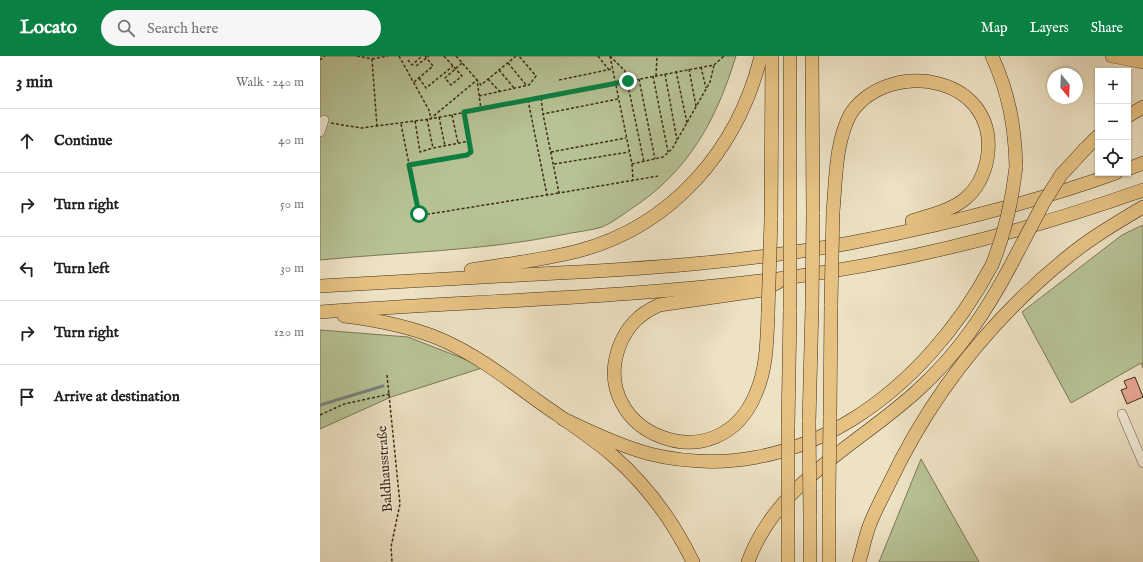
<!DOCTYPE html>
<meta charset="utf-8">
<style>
body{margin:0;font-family:"IM FELL English",serif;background:#f6f6f6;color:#222}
.controls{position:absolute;right:12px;top:12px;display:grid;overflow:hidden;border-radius:0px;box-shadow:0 1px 3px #0004}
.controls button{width:36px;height:36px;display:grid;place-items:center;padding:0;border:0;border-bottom:1px solid #e0e0e0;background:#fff;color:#222;font:20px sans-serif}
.compass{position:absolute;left:727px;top:12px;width:36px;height:36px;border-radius:50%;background:#fff;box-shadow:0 1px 3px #0004;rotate:162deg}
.stop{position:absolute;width:12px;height:12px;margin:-9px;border:3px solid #0b8043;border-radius:50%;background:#fff}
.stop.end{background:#0b8043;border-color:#fff;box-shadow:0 1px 4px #0008}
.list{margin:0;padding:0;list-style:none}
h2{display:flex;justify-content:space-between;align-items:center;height:52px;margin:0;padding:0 16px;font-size:17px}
h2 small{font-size:13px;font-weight:400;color:#767676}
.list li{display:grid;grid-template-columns:26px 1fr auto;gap:12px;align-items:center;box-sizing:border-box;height:64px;padding:0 16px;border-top:1px solid #e0e0e0}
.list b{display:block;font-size:15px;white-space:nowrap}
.list em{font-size:13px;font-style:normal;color:#767676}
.icon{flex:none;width:22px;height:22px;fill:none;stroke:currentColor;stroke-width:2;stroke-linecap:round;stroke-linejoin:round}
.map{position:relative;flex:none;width:823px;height:506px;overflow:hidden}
header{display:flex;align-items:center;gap:24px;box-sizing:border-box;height:56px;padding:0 20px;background:#0b8043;color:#fff}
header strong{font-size:19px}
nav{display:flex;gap:22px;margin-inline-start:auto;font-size:14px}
.search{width:280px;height:36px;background:#f6f6f6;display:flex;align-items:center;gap:10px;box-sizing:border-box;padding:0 14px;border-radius:22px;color:#767676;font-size:15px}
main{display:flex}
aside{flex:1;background:#fff}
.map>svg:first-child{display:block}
</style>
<header>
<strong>Locato</strong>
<div class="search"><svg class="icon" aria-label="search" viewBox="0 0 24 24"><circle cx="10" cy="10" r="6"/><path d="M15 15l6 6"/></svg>Search here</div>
<nav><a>Map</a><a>Layers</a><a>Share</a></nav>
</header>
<main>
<aside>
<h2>3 min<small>Walk · 240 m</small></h2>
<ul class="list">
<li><svg class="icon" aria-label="ahead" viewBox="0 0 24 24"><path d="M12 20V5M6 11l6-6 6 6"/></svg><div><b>Continue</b></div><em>40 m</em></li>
<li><svg class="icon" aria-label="right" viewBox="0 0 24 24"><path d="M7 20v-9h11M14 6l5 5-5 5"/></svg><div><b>Turn right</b></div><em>50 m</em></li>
<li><svg class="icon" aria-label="left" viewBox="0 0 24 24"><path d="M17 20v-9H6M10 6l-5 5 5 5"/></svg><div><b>Turn left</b></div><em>30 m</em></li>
<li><svg class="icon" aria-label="right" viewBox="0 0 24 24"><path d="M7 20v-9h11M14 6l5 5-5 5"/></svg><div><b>Turn right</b></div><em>120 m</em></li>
<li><svg class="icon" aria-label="arrive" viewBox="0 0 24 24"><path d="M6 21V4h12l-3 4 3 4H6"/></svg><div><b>Arrive at destination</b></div></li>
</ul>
</aside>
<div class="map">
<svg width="823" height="506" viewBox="0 0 823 506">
<rect width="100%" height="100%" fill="#ede2c4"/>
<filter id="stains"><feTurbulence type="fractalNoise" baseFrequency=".005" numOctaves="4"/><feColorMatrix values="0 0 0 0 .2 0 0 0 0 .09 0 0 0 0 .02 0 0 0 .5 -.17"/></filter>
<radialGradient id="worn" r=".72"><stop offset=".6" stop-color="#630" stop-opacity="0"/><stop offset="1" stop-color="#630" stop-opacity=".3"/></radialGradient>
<g fill="#b7c395" stroke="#7c7858">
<path d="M0 0H416C396 65 368 116 311 153 302 159 292 167 282 171 269 175 254 176 241 179 162 195 80 196 0 204Z"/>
<polygon points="823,169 823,312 821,307 751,347 702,256 802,179"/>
<polygon points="0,274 88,281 165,311 71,341 0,373"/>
<polygon points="601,403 659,506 559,506"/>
</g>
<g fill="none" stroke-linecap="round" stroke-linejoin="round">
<polyline stroke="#79827d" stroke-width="3" points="0,349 63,330"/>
</g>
<polygon fill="#e8a693" stroke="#402e1a" points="815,321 823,341 807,348 801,334 807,332 804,325"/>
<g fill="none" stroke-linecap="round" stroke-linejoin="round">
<g stroke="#6b5b44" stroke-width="10">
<g id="minor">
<polyline points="0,76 4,64"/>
<polyline points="802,358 823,407"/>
</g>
</g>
<g stroke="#402e1a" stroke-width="14">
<g id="highway">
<polyline points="470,0 470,161"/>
<polyline points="492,0 493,158"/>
<path d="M672 0C689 38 695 70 696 111"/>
<polyline points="792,0 823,6"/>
<polyline points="808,60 823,51"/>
<polyline points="765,93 778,80"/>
<polyline points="808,113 823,107"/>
<path d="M513 155C516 124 515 86 531 57 571 0 682 21 667 104 664 119 657 133 645 143 630 155 610 159 592 165"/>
<polyline points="451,164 452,0"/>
<path d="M151 214C187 208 223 204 258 195 353 170 418 93 441 0"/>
<path d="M0 230C73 226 146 222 219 218 322 213 428 206 530 187 619 170 710 148 796 117"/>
<path d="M0 256C155 245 311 242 465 222 587 206 707 175 823 134"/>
<path d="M448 257C447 283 447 312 436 337 399 430 268 377 299 291 307 270 319 258 339 249L443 234 457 227"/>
<path d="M24 260C57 264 89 270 120 283 155 298 185 321 215 343 240 361 267 378 291 398 326 428 353 465 373 506"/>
<polyline points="510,361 511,248"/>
<path d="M243 363C272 376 300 390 330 398 479 434 606 333 672 209"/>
<polyline points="489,366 492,251"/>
<polyline points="468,371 470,254"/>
<polyline points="509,436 509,506"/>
<polyline points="490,460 490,506"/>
<polyline points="468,488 468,506"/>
<path d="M428 506C457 426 538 389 597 335 639 297 666 256 692 207"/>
<path d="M539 506C543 494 545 480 550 468 555 455 562 442 568 430 610 340 668 266 745 203 769 183 796 167 823 151"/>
</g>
</g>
<g stroke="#402e1a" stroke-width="1.5" stroke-dasharray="3 2" stroke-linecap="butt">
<polyline points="37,0 52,3 57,71"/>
<polyline points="79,0 110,56 110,63 394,9 404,0"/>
<path d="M124 0C130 7 136 13 142 20L131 29 125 22 142 7"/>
<polyline points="136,0 157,24 161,53"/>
<polyline points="278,0 289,14"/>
<polyline points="290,0 312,108 343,101 352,93 390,26 394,9"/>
<polyline points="290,0 305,15 324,106"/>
<polyline points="52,3 68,0"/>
<polyline points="0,4 5,0"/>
<polyline points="88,4 92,9 102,0"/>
<polyline points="188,7 207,30"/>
<polyline points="96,10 109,0"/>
<polyline points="381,11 386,32"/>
<polyline points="369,13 376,50"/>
<polyline points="179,14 194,32"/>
<polyline points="356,15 367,67"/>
<polyline points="345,18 357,84"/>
<polyline points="333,20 348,96"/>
<polyline points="336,20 337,0"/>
<polyline points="99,22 106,32 133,10"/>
<polyline points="168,23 180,36"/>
<polyline points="319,23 335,103"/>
<polyline points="239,24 292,13"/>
<polyline points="94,26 113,10 105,0"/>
<polyline points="159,40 209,29 216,20 199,0"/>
<polyline points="221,42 223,58"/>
<polyline points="298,43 223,58 239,137 338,120"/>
<polyline points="208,44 227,139"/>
<polyline points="132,59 138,87"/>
<polyline points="119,61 125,90"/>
<polyline points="107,63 113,92 150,85"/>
<polyline points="95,65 100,96 113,92"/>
<polyline points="11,67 41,72 110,63 157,24 161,29 196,0"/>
<polyline points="81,68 99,158 103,159 239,137"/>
<polyline points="231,96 306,82"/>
<polyline points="234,108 309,96"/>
<polyline points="312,108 313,124"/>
<polyline points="89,109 147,99 151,96 144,56"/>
<polyline points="67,319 80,448 71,491 72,506"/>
<polyline points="0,359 24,348 70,338"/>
</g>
<use href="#minor" stroke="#f3ecd9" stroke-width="9"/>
<use href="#highway" stroke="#e6c182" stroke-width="13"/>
<g stroke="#402e1a" stroke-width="14" stroke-linecap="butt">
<g id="highway-bridge">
<polyline points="692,207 724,146 741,119 765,93"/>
<path d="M672 209C685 177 692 145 696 111"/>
<polyline points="511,248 513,155"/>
<polyline points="492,251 493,158"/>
<polyline points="470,254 470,161"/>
<polyline points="448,257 451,164"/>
<polyline points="489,366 490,460"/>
<polyline points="468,371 468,488"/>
<polyline points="509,436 510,361"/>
</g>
</g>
<use href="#highway-bridge" stroke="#e6c182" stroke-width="13"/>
</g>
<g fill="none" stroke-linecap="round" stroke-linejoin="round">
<polyline stroke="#0b8043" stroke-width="5" points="99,158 89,109 147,99 151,96 144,56 308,25"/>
</g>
<g text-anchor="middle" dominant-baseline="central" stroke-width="3" stroke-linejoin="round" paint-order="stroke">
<g font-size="14" fill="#402e1a" stroke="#f3ecd9">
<text transform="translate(65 413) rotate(-94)">Baldhausstraße</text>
</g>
</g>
<rect width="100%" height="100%" filter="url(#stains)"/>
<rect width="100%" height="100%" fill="url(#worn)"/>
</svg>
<div class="controls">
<button>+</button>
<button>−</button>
<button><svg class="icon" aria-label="locate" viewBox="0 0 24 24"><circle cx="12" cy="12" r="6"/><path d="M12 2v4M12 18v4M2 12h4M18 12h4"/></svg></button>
</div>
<svg class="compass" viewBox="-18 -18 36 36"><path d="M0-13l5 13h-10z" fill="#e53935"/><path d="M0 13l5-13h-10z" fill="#767676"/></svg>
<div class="stop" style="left:99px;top:158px"></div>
<div class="stop end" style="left:308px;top:25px"></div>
</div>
</main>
